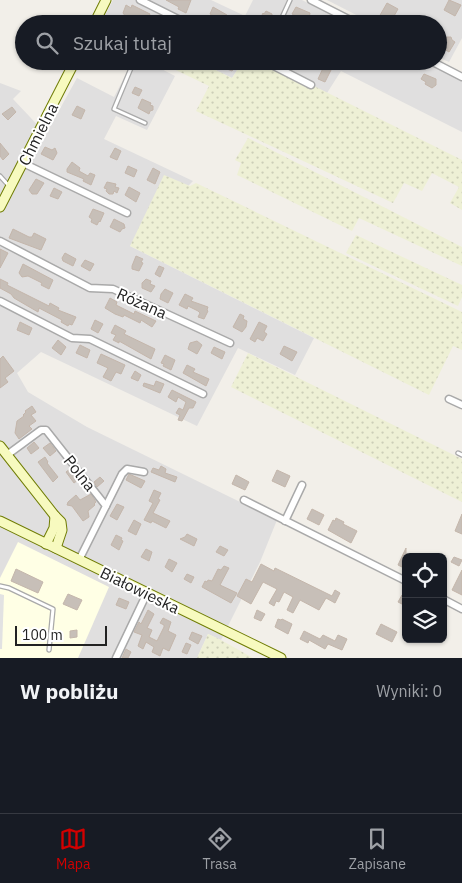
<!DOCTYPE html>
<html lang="pl">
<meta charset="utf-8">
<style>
body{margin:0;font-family:"IBM Plex Sans",sans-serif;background:#242831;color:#f1f3f6}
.controls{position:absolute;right:15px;bottom:15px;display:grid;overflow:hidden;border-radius:8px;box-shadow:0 1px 4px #0004}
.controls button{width:45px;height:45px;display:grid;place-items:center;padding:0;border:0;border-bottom:1px solid #363941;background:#171b24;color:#f1f3f6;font:25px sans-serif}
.scale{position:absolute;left:15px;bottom:12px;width:92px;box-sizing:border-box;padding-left:5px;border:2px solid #222;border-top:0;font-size:14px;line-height:18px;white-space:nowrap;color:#222;-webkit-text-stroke:4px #fff;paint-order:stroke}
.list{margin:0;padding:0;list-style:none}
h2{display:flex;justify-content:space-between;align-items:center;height:65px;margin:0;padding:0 20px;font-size:21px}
h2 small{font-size:16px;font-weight:400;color:#9ea1a6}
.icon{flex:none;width:28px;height:28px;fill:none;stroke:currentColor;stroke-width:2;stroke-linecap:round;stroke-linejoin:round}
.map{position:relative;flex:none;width:462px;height:658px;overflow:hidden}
.search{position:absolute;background:#171b24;box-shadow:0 1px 4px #0004;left:15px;right:15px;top:15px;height:55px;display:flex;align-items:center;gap:12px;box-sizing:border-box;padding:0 18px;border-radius:28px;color:#9ea1a6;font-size:19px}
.sheet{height:155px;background:#171b24}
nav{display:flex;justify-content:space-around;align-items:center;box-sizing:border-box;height:70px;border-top:1px solid #363941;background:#171b24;font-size:14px;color:#9ea1a6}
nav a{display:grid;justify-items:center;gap:2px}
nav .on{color:#d40000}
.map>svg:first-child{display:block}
</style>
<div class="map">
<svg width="462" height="658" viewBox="0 0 462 658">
<defs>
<pattern id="farmland-dots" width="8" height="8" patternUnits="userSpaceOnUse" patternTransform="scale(1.25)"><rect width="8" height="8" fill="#eef0d5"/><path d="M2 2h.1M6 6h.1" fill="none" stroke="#ccceb7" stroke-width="1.8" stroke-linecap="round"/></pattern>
</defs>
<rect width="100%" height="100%" fill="#f2efe9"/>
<g fill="#e0dfdf">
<polygon points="113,0 211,0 245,16 253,0 302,0 349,24 119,24 104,17"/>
<polygon points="327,0 462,0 462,38 449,62 438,57 438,24 374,24"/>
<polygon points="133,61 146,61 175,76 147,130 116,116 104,139 193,181 130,246 314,338 295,375 238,348 197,426 41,352 17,373 28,392 87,427 277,520 260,562 221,640 208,634 197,658 0,658 0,83 21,91 13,99 46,134 77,78 114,97"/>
<polygon points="197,61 243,61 232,78"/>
<polygon points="264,61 423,61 462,81 462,132 341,71 327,93"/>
</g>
<polygon fill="#ffffe5" points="18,542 109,587 78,658 0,658 0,578"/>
<g fill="url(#farmland-dots)">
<polygon points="157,61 197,61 232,78 243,61 264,61 462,160 462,210 450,203 459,187 432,173 422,191 404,183 393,203 196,111 209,86"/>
<polygon points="248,138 462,247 462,266 359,218 352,231 237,175 241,163 235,160"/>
<polygon points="164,175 190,186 196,183 462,312 462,350 453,346 429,395 130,246"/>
<polygon points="356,235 462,285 462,297 458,306 346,253"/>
<polygon points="248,353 462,459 462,502 231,387"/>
<polygon points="208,634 221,640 253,658 197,658"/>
</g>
<polygon fill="#e2e2e2" points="0,594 4,595 2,649 0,649"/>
<g fill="#c7bfb8" stroke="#c4b6ab">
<polygon points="166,0 191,0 186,13 178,9 179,7"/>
<polygon points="449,0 461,5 455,16 444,10"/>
<polygon points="387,3 398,9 390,23 379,17"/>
<polygon points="126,5 131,8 132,5 150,14 149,16 164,24 143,24 126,17 123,13"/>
<polygon points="213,7 227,15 224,21 210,14"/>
<polygon points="296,7 310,13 309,18 305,21 292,14"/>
<polygon points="266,11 272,14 272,22 268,24 259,21 263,13 264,14"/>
<polygon points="447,37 451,37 452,40 455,42 449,52 444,49 439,57 438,49 442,43 441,41 446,40"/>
<polygon points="225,61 239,61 232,71 227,69 228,66 225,65 226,62"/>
<polygon points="307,61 317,61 322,64 320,68"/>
<polygon points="382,61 398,61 395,68"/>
<polygon points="324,66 331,70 325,82 318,79"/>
<polygon points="424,74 436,79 436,85 432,88 425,84 426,82 421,79"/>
<polygon points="135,87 142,90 139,96 132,93"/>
<polygon points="142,99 151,103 150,105 153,106 153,110 150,111 149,114 138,108"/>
<polygon points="77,106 85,110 81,119 72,115"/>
<polygon points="12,107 16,112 8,120 2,114"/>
<polygon points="0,143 9,154 3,160 0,156"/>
<polygon points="45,147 52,150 55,148 57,153 53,160 41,154"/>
<polygon points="115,148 121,151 117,160 110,157"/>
<polygon points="72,162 80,168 79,171 88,176 90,173 95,175 91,185 83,181 84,179 67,172 67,169"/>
<polygon points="128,166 137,170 134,177 125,173"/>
<polygon points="153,168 160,172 155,184 147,180"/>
<polygon points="36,179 44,183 37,194 32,194 29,190"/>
<polygon points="107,182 116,184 115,187 119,188 117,193 114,191 113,194 109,194 106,191 107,189 104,188"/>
<polygon points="129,187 140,193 136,202 125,195"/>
<polygon points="54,188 62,192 58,199 50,196"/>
<polygon points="93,209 104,213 100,222 99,221 97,225 91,222 92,219 89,217"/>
<polygon points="114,219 124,224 125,228 122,229 120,232 110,227"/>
<polygon points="13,229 29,237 32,237 34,233 46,239 41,250 9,238"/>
<polygon points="0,249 8,253 0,268"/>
<polygon points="65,253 76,259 73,266 63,261 62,258"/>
<polygon points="136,256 143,259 141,262 143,263 139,271 132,269 132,266"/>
<polygon points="85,260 94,264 90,271 81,266"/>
<polygon points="23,264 53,280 49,289 41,285 42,283 28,276 22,277 19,273"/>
<polygon points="159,266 164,268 160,277 155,274"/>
<polygon points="0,279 8,283 7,285 49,306 50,303 59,308 58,310 76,317 72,325 69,324 68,326 61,322 62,320 39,308 38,312 14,298 11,294 0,288"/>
<polygon points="146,279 151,281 150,284 155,286 151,292 142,288 142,283"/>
<polygon points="165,289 173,293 168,303 160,299 161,294"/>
<polygon points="185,294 193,298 191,301 208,307 207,310 208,311 204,319 198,317 200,313 198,311 188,306 187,309 179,305"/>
<polygon points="110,298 117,302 116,305 134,314 135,311 156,321 152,327 141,320 140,323 124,315 123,317 115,314 105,308"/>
<polygon points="240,314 244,316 243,319 247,321 246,327 242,332 233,327"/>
<polygon points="95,320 103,324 98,333 91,329"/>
<polygon points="20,322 32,328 29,335 17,330"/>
<polygon points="259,322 267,326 264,332 267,334 263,341 257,338 255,342 250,339"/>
<polygon points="115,325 126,331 124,334 155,349 151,359 119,341 119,343 113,340 116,335 111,333"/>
<polygon points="58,340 66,347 61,355 52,348"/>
<polygon points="197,341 202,345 197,354 188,349 190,343"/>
<polygon points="80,345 90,350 87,358 76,353"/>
<polygon points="284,346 297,352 292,361 280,354"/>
<polygon points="214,347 225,352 222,359 211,353"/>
<polygon points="101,354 125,365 121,374 116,372 111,381 103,377 108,368 97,363"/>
<polygon points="165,355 175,360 171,370 163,366 164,364 161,363"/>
<polygon points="3,356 14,371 5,378 8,382 0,388 0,359"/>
<polygon points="187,365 195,369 193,372 209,379 206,386 183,373"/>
<polygon points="135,371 141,375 138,381 131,378"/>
<polygon points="156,381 164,384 160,393 143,386 144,383 154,386"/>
<polygon points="172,390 196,402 193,408 189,408 182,421 178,420 180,415 176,413 179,408 183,410 186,402 178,397 176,402 168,397"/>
<polygon points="32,406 36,412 31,415 36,421 29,426 32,429 19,439 15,433 17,421 24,416 23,415 26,412 25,411"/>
<polygon points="34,442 39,448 31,454 27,448"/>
<polygon points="50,443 56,451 50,456 43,448"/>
<polygon points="45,457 48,462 47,463 58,477 53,482 38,462"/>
<polygon points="161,466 166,469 165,473 177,477 175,482 151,472 153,468 159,470"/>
<polygon points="70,469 78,480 74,483 66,472"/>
<polygon points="277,470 290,476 285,487 272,481"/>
<polygon points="129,474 145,481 141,488 126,480"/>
<polygon points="236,475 249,482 245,490 232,484"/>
<polygon points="100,477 104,481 97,487 94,482"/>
<polygon points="154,490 161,493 158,499 160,500 153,513 170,521 166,528 152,521 151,523 144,520 153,503 149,501"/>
<polygon points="91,494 96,502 94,504 95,505 88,511 89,517 83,521 72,506 67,505 68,502 76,495 80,500"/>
<polygon points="117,504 124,507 117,520 110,516"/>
<polygon points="312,509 324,515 319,525 307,519"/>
<polygon points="462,514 462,534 455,531"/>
<polygon points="336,518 344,522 343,524 357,531 351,543 328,530 333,520 335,521"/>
<polygon points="134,520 141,524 136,535 128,531"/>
<polygon points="187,534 197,539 194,546 180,539 185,537"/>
<polygon points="116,535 122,538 121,540 123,541 119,550 111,545"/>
<polygon points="220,546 228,550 224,556 216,552"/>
<polygon points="406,548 406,569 398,565"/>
<polygon points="146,549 152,552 149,561 141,557"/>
<polygon points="454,557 462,560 459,566 451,562"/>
<polygon points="169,559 177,563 172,572 165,567"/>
<polygon points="261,564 274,571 275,568 332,596 335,590 340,593 335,603 326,598 319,610 300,600 293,613 287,610 293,597 284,592 279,602 276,601 274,606 269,603 277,589 263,582 251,604 237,596 246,579 252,582"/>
<polygon points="224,566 229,568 220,585 237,593 231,603 202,587 205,581 207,582 208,580 212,581 218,569 221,570"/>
<polygon points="16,569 43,582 38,593 11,581"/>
<polygon points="462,570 462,595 452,590"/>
<polygon points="187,574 194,577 191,583 184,579"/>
<polygon points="68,594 82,600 77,610 63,604"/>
<polygon points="402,595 406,597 406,606 398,602"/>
<polygon points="119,598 129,602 126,609 116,605"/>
<polygon points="148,610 154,614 147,628 152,630 149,637 157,641 164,627 164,625 160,623 163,618 171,622 168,631 176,635 169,651 163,648 160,656 152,652 154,647 146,642 143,649 138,646 142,635 134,632 139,622 141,624"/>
<polygon points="257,610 265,614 261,621 254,618"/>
<polygon points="278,619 281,620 282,619 292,624 288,634 275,627"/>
<polygon points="381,624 397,632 392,642 376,634"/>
<polygon points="77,630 77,637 70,638 70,631"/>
<polygon points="304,631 320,639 323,635 335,641 338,635 347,639 342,650 328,644 325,649 309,640 308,643 300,639"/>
<polygon points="192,632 202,636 198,644 189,639"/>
<polygon points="186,643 191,645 187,654 182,652"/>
<polygon points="126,649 131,652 128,658 122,658"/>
</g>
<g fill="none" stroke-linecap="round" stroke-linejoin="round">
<g stroke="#a9a9a9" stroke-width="5.5">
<g id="lane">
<polyline points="279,24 290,0"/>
<polyline points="134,61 114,109 145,123"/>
<polyline points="0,176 10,187"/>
<polyline points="458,453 462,455"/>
<polyline points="0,586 9,588 53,609 49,650"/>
</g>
</g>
<g stroke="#a9a9a9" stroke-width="9">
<g id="street">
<polyline points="140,0 188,24"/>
<polyline points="311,0 358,24"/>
<polyline points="264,61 311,85"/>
<polyline points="431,61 462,77"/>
<polyline points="23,163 127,213"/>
<polyline points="0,241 90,288 113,289 230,343"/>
<polyline points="0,301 72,338 90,339 203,394"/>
<polyline points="449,399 462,405"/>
<polyline points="7,455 41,430 46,430 106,506 79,560"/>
<polyline points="244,500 406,581"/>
<polyline points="106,506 122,474 127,469 144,472"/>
<polyline points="285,521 302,485"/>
<polyline points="443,599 462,609"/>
<polyline points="116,658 147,593"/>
</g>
</g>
<g stroke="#707d05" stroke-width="11">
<g id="secondary">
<polyline points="94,24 106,0"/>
<polyline points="0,207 75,61"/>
<polyline points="0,446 55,516 61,522 62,530 56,548"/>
<polyline points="0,521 281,658"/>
<polyline points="46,544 54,528 55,516"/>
</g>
</g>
<use href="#lane" stroke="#fff" stroke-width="3"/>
<use href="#street" stroke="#fff" stroke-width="6"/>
<use href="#secondary" stroke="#f7fabf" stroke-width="9"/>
</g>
<g text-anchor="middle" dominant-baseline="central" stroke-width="4" stroke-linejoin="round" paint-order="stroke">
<g font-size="16" fill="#222" stroke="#fff">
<text transform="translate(38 134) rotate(-63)">Chmielna</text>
<text transform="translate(142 303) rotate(24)">Różana</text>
<text transform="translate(80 473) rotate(52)">Polna</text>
<text transform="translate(140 590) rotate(26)">Białowieska</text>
</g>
</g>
</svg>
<div class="controls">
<button><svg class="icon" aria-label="locate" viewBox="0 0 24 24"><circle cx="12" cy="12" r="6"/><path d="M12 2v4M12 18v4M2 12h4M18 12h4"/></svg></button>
<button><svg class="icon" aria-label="layers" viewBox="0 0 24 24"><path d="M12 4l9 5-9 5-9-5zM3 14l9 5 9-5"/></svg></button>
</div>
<div class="scale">100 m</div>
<div class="search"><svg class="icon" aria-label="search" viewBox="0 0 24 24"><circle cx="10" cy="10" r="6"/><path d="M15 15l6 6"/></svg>Szukaj tutaj</div>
</div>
<section class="sheet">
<h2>W pobliżu<small>Wyniki: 0</small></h2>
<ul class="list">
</ul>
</section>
<nav>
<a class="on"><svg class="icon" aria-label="map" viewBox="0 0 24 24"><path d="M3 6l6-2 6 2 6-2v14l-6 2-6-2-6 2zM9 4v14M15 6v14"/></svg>Mapa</a>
<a><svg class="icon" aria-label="directions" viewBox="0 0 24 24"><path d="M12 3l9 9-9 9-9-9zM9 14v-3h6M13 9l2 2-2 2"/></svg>Trasa</a>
<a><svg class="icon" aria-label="saved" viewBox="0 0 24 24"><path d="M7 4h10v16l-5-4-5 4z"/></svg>Zapisane</a>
</nav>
